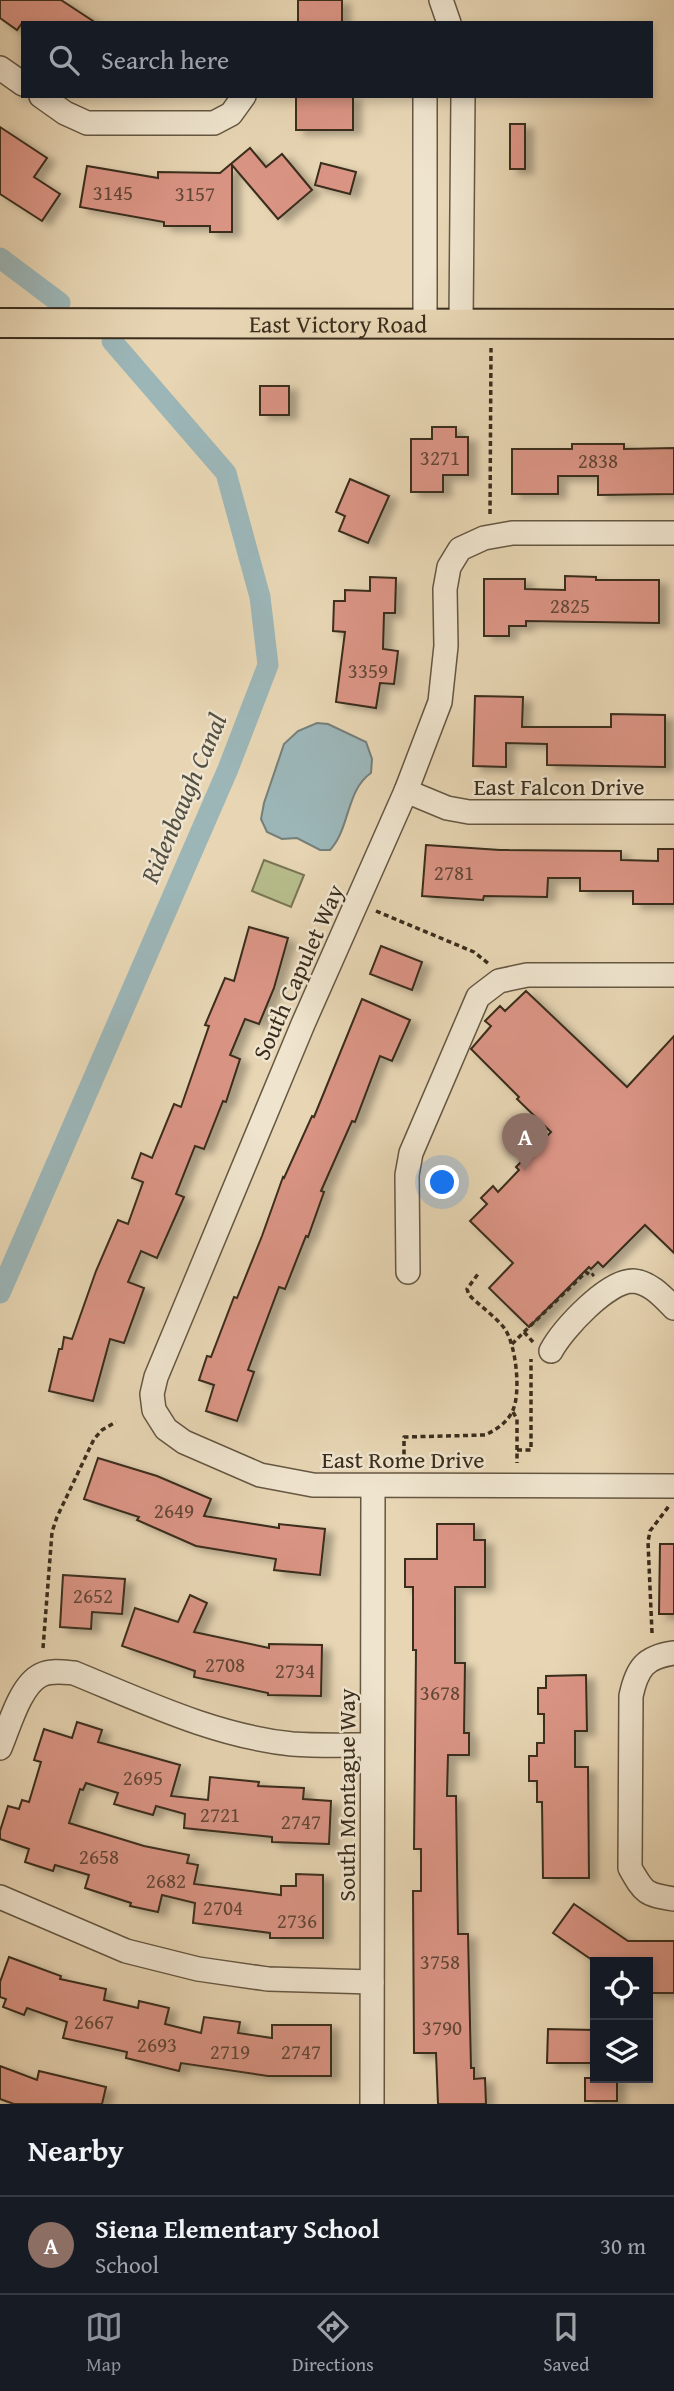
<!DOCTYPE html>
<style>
body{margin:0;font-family:"Gentium Book Plus",serif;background:#242831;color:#f1f3f6}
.controls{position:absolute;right:21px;bottom:21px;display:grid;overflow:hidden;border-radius:0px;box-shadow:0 4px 10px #0003}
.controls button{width:63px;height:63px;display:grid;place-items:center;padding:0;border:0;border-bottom:2px solid #363941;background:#171b24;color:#f1f3f6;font:35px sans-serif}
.you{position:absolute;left:443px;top:1183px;width:24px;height:24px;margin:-18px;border:5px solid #fff;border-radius:50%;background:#1a73e8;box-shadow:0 0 0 10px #1a73e833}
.badge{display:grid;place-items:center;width:46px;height:46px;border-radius:50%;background:#8c9099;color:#fff;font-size:23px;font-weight:700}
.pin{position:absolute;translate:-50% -58px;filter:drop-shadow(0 2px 4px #0008)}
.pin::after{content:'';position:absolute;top:37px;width:24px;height:21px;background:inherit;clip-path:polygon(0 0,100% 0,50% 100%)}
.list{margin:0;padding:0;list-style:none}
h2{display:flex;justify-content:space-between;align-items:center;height:91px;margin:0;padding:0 28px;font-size:30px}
h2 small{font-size:23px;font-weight:400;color:#9ea1a6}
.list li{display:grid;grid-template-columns:46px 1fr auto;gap:21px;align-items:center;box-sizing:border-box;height:98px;padding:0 28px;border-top:2px solid #363941}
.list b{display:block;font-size:26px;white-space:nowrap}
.list p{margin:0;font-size:23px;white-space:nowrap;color:#9ea1a6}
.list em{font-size:23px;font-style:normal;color:#9ea1a6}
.icon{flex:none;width:38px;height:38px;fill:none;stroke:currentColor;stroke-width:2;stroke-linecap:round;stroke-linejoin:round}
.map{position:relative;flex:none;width:674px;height:2104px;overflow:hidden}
.search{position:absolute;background:#171b24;box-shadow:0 4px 10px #0003;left:21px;right:21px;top:21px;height:77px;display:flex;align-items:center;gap:18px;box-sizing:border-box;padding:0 24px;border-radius:0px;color:#9ea1a6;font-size:26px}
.sheet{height:189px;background:#171b24}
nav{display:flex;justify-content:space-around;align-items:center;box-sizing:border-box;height:98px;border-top:2px solid #363941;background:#171b24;font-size:19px;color:#9ea1a6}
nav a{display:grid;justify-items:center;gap:4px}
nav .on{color:#8c9099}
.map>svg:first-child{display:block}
</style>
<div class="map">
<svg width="674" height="2104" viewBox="0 0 674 2104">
<defs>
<filter id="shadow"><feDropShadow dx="8" dy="4.5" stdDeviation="3.5" flood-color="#0004"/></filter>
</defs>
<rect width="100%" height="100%" fill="#e7d5b3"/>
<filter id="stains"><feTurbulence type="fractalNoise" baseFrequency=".00286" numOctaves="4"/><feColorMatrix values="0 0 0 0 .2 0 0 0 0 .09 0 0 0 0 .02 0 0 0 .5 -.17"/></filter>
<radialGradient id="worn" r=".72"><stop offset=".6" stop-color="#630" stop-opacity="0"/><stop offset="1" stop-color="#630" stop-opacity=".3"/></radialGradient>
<polygon fill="#b7bd8c" stroke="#787554" stroke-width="2" points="264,860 304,875 291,907 252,891"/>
<path fill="#9cb6b8" stroke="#757f7a" stroke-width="2" d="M317 723 328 724 366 742 372 759 371 773C346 790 350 829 330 850H320L297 838 282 839 267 832 261 819 264 803 284 744 298 731Z"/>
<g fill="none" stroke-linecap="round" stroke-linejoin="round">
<g stroke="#9cb6b8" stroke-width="21">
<polyline points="0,258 60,303"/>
<polyline points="0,1293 228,769 268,665 260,597 226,473 112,341"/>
</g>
</g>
<g fill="#da9484" stroke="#3a2d1d" stroke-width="2" filter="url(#shadow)">
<polygon points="0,0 61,0 96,23 22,23 17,30 0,18"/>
<rect x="298" y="0" width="44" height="23"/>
<rect x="296" y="96" width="57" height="34"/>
<rect x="510" y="124" width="15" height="45"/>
<polygon points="0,127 47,158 34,177 60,194 42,221 0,194"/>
<polygon points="250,148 266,167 282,154 312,190 278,219 232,165 232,232 210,232 210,226 164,226 164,222 80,207 87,166 158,178 158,172 220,173"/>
<polygon points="321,163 356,172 350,194 315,185"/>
<rect x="260" y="386" width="29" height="29"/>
<polygon points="432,427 456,427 456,437 468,437 468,475 443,475 443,492 411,492 411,439 432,439"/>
<polygon points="572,444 624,444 624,449 674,448 674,494 598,495 598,476 558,476 558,494 512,494 512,449 572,449"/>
<polygon points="350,479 389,496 368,543 339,531 345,516 336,512"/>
<polygon points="565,576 596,577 596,580 659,580 659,623 526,621 526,626 509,626 509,636 484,636 484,579 525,579 525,589 565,590"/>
<polygon points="370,577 396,578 395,613 384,613 383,649 398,651 394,684 380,683 376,708 336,702 345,632 333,631 334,601 345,601 345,590 370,591"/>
<polygon points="475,696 523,697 522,727 611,727 611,714 665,715 665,767 547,765 547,744 506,743 506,767 473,766"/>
<polygon points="426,845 500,850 621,851 621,860 658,861 658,849 674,849 674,904 633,904 633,891 580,891 580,878 548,878 547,897 484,896 483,900 422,896"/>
<polygon points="249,927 288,938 274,988 259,1024 245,1019 230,1055 240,1059 226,1102 223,1101 204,1149 195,1146 176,1194 184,1197 157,1258 141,1251 128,1282 144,1288 124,1343 110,1339 93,1401 49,1391 59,1349 62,1349 64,1337 72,1339 96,1271 118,1220 128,1224 143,1182 132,1178 141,1153 152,1158 174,1104 181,1107 209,1026 205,1025 225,978 234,981"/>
<polygon points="381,946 422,962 412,990 370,974"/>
<polygon points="526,991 627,1087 674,1036 674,1253 645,1225 603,1267 598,1262 591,1269 589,1267 529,1327 489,1288 513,1263 470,1221 487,1204 481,1198 493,1186 498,1192 519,1170 516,1167 551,1132 517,1099 519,1097 471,1049 491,1026 485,1021 500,1006 505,1011"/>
<polygon points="362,999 410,1020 392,1061 380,1056 355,1122 352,1121 321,1191 324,1192 308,1237 306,1236 285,1289 279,1287 248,1370 254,1372 237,1421 206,1411 214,1385 199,1380 207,1356 211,1357 234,1297 237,1298 262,1236 283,1177 284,1178 312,1116 314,1117"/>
<polygon points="98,1458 157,1476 211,1499 204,1516 279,1528 279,1524 325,1529 320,1575 274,1570 276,1559 196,1546 137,1520 139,1517 84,1499"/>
<polygon points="437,1524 474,1524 474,1540 485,1540 485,1587 455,1587 455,1663 465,1663 464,1733 469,1733 469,1755 448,1755 447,1796 456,1796 458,1934 468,1934 471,2068 474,2068 474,2079 485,2078 486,2104 438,2104 436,2053 414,2053 413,1891 421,1891 421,1849 414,1849 416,1650 413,1650 413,1587 405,1587 405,1559 437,1559"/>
<polygon points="660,1544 674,1544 674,1614 659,1614"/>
<polygon points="63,1575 125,1579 122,1614 92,1612 91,1629 60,1627"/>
<polygon points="190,1595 207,1603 194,1632 269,1648 269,1644 322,1645 321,1696 268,1695 268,1693 194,1677 195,1671 122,1646 135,1608 178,1622"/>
<polygon points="586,1675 587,1731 575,1731 575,1767 588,1767 589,1878 543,1878 542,1802 537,1802 537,1781 529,1781 529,1756 537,1756 537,1743 544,1743 544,1714 538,1714 538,1688 546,1688 546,1676"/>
<polygon points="77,1722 102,1730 98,1742 180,1765 171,1796 208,1800 210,1777 259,1782 258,1786 304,1788 303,1799 331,1801 329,1844 272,1842 272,1837 184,1828 185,1814 156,1806 153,1815 114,1804 118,1793 86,1783 83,1790 80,1789 69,1823 144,1846 189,1855 187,1863 198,1865 194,1884 281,1895 281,1886 296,1886 296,1874 323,1875 323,1938 270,1938 270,1933 193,1923 195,1903 162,1895 158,1912 130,1906 131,1903 85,1888 89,1875 55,1865 53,1871 25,1862 29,1849 0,1839 0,1831 8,1806 19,1809 22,1800 29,1802 41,1762 34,1760 44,1729 72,1738"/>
<polygon points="574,1904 628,1941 674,1941 674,1993 648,1993 648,1962 595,1962 553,1933"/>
<polygon points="9,1957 61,1976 60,1979 106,1989 104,2000 138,2008 139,2001 169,2008 165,2024 201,2033 204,2017 240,2022 238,2033 272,2038 272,2025 331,2025 331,2076 268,2076 181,2063 179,2071 126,2058 127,2052 63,2038 67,2022 27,2008 24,2015 3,2007 6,1999 0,1997 0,1982"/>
<polygon points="548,2029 595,2030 595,2063 547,2063"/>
<polygon points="0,2066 37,2080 39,2071 106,2087 102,2104 14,2104 0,2099"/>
<rect x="585" y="2078" width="32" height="23"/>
</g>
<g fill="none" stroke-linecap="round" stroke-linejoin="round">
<g stroke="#655742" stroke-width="26">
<g id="minor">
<polyline points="441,0 449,23"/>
<polyline points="0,68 23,84"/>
<polyline points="41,96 65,113 87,123 214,123 231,114 244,96"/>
<polyline points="425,323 425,96"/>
<polyline points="461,323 463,96"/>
<polyline points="674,533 512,533 484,538 460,549 449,567 445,589 446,646 440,702 406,791 303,1024 156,1377 152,1394 154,1410 166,1429 184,1442 260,1475 313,1485 674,1486"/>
<polyline points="406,791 447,808 469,812 674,812"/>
<polyline points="408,1272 407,1175 411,1153 478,997 499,981 527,975 674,975"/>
<path d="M551 1351C563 1329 607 1281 633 1281 650 1282 663 1297 674 1308"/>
<path d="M674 1653C645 1657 637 1668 631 1696L630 1868C644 1893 646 1895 674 1899"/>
<path d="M0 1748C9 1727 20 1685 41 1675 51 1670 63 1672 74 1673 145 1702 215 1736 292 1744 319 1746 346 1745 372 1745"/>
<polyline points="0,1897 126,1951 198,1969 268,1979 372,1982"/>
<polyline points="372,2104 373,1486"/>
</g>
</g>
<g stroke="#3a2d1d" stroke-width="32">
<g id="major">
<path id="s1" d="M0 323 674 324"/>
</g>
</g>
<g stroke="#3a2d1d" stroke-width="3.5" stroke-dasharray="5 3.5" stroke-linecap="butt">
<polyline points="490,514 491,348"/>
<polyline points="376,911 474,952 489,964"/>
<polyline points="524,1332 586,1272 591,1276 594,1274"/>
<polyline points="512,1344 524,1332 533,1342"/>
<polyline points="513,1412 517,1419 517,1463"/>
<polyline points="517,1450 531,1450 531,1359"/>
<path d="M404 1463V1437L485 1435C496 1430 508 1422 513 1410 521 1391 516 1346 505 1329 496 1317 480 1306 469 1295L467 1289 478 1274"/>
<polyline points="652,1633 648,1542 650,1531 669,1506"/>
<polyline points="43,1648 52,1532 57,1517 94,1439 102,1430 116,1422"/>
</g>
<use href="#minor" stroke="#efe4ce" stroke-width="23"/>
<use href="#major" stroke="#e7d5b3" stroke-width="28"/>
</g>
<g text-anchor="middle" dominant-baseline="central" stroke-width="5" stroke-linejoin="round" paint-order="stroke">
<g font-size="21" fill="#624737">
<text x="113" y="192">3145</text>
<text x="195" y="193">3157</text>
<text x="440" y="457">3271</text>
<text x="598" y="460">2838</text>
<text x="570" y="605">2825</text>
<text x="368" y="670">3359</text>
<text x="454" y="872">2781</text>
<text x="174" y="1510">2649</text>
<text x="93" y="1595">2652</text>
<text x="225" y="1664">2708</text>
<text x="295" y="1670">2734</text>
<text x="440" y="1692">3678</text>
<text x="143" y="1777">2695</text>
<text x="220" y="1814">2721</text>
<text x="301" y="1821">2747</text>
<text x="99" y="1856">2658</text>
<text x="166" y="1880">2682</text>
<text x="223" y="1907">2704</text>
<text x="297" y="1920">2736</text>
<text x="440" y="1961">3758</text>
<text x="94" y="2021">2667</text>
<text x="442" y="2027">3790</text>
<text x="157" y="2044">2693</text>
<text x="230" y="2051">2719</text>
<text x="301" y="2051">2747</text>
</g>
<g font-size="24" fill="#3a2d1d" stroke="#efe4ce">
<text stroke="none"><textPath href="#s1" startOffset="338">East Victory Road</textPath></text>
<text x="559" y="786">East Falcon Drive</text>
<text transform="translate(298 972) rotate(-66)">South Capulet Way</text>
<text x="403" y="1459">East Rome Drive</text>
<text transform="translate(346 1795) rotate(-90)">South Montague Way</text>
</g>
<g font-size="26" font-style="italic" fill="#524f44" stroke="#efe4ce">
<text transform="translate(183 798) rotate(-67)">Ridenbaugh Canal</text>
</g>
</g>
<rect width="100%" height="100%" filter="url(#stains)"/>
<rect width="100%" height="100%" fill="url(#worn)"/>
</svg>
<div class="controls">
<button><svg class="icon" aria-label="locate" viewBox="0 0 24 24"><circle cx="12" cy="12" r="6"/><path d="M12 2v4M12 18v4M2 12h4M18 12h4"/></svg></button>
<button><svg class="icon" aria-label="layers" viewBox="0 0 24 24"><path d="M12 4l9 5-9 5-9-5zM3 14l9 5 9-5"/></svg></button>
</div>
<div class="you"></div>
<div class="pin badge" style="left:525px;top:1171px;background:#8d6e63">A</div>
<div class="search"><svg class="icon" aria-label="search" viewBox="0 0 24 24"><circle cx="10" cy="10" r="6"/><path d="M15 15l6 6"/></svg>Search here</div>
</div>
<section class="sheet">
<h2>Nearby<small></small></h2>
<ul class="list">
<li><span class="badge" style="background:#8d6e63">A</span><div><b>Siena Elementary School</b><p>School</p></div><em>30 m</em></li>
</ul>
</section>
<nav>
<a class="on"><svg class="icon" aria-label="map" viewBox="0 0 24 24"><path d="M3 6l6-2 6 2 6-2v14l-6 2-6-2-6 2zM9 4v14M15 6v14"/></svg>Map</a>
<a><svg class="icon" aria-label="directions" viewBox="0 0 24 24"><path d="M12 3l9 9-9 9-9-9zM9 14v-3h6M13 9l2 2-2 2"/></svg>Directions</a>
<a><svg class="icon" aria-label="saved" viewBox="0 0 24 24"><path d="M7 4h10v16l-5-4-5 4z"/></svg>Saved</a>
</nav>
